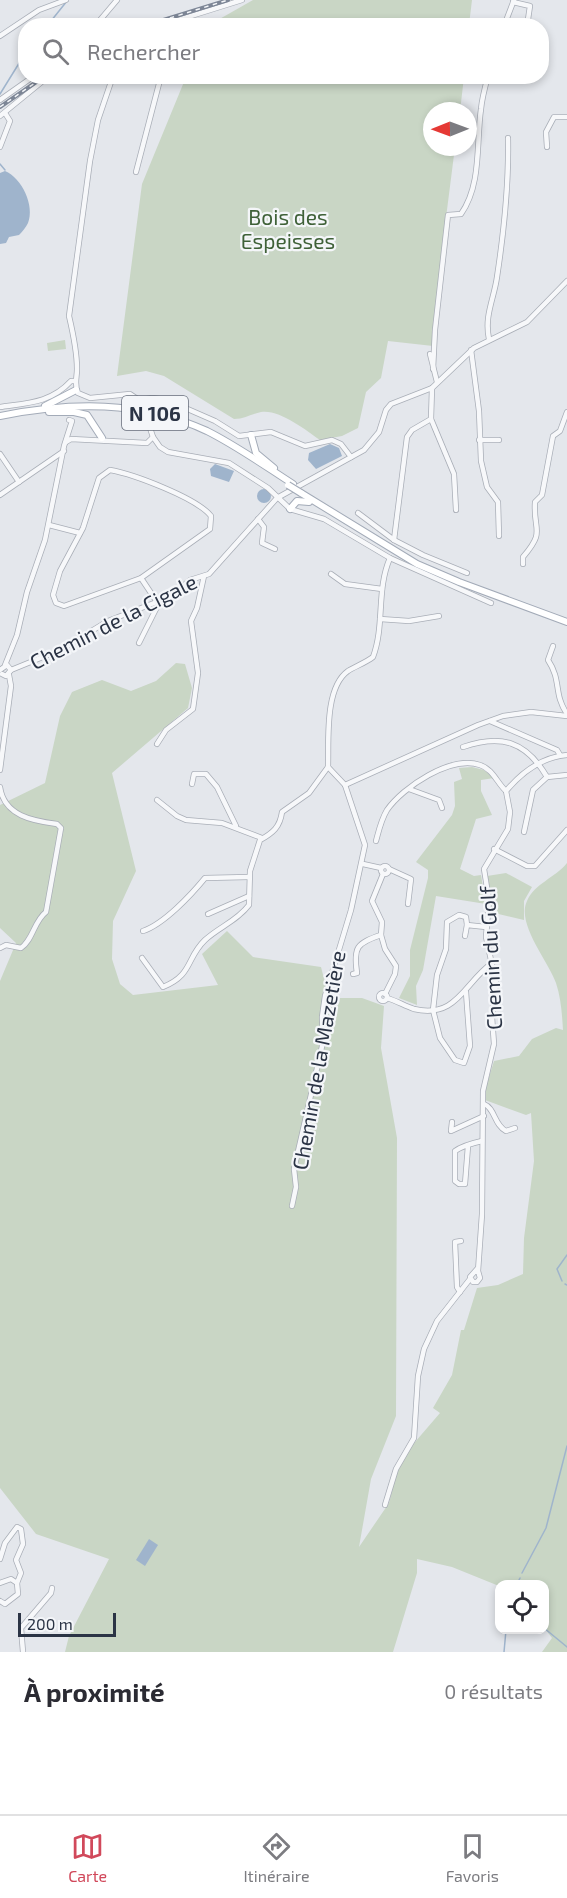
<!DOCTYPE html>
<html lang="fr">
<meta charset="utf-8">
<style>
body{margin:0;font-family:"Exo 2",sans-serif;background:#f2f2f3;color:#2b2b33}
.controls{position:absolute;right:18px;bottom:18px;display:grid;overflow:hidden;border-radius:12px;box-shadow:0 3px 9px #0003}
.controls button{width:54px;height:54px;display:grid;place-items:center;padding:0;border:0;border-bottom:2px solid #e1e1e2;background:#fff;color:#2b2b33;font:30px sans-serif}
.compass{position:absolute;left:423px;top:102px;width:54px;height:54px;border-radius:50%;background:#fff;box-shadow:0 3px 9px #0003;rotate:269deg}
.scale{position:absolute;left:18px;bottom:15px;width:98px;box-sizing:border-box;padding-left:6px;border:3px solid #2b3445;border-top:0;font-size:16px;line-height:21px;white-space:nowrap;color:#2b3445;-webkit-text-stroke:4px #f4f6f9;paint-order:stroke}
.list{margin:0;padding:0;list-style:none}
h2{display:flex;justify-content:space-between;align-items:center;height:78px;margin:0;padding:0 24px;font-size:26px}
h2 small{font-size:20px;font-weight:400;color:#7c7c81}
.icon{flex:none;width:33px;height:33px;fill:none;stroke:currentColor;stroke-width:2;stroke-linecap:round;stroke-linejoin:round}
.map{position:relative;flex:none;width:567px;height:1652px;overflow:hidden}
.search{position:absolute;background:#fff;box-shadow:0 3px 9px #0003;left:18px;right:18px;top:18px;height:66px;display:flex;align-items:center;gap:15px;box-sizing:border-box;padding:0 21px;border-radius:24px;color:#7c7c81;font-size:22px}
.sheet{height:162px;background:#fff}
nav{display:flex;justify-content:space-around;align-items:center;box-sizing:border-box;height:84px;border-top:2px solid #e1e1e2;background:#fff;font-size:16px;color:#7c7c81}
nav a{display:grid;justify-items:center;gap:3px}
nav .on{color:#d1495b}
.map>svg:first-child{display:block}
</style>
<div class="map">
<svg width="567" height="1652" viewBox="0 0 567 1652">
<rect width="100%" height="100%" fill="#e4e7ec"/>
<g fill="#c9d6c5">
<polygon points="253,0 472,0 469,25 209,25"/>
<path d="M186 77H464L460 111H432V147H455L441 257 433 346 388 341 381 378 366 392 358 428 342 436 320 440C306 430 279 409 261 412 251 414 245 419 234 419L164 376 146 371 117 376 142 184Z"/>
<polygon points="65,340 66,349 48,351 47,343"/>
<path d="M176 663 185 664 192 688 188 708 112 773 136 871 113 921 112 959 120 984 133 995 218 985 202 954 227 931 253 957 321 967 329 998H362L384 1006 381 1048 397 1138 396 1416 371 1479 359 1547 389 1503 396 1475 409 1449 440 1413 433 1408 452 1375 461 1330H464L477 1288 498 1285 523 1274 524 1238 534 1161 531 1113 526 1115 485 1100V1090L494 1061 519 1056 532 1039 556 1028 563 1030C562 1014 561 998 556 983 549 962 516 924 527 901 535 883 555 878 567 863V1652H542L552 1638 545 1629 544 1584 499 1586 452 1567 417 1559V1573L393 1652H65L69 1636 109 1559 36 1534 0 1488V981L16 943 0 928V805L45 783 60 716 72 692 102 680 131 691 156 681Z"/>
<polygon points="472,767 484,770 494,778 481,780 481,791 492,815 476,819 460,869 474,876 481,875 486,904 436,896 423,970 416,986 417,1005 399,998 410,976 410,950 428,878 428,870 416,862 452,815 455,806 454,782 462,779 459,768"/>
<polygon points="506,873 532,887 524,901 524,920 490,912 491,893 487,876"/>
</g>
<g fill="#9fb4cc">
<path d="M5 171C22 178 35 206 28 223 26 227 22 232 19 235L9 237 6 243 0 244V173Z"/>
<polygon points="330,444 339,448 342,456 316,469 308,460 309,453"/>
<polygon points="215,464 234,471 229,482 211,476 210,469"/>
<circle cx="264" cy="496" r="7"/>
<polygon points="149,1539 158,1545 145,1566 136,1560"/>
</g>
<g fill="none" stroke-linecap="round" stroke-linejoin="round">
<g stroke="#9fb4cc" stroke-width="1.5">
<polyline points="47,26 67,1"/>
<polyline points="0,94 26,52"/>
<polyline points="0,164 5,170"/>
<polyline points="562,1281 557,1269 567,1255"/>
<polyline points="565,1284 567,1285"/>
<polyline points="522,1573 546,1528 567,1446"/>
<polyline points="517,1584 520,1578"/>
<polyline points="544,1628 567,1647"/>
<polyline points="504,1652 506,1630"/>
</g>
<g stroke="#a9aeb7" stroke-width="6">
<g id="minor">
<polyline points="513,2 530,6 527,26"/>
<polyline points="95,26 117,0"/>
<polyline points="159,26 242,0"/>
<polyline points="504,26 514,0"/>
<polyline points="0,36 39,10 66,0"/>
<path d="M113 76 98 120 90 161 69 316C73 333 77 351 77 369 77 378 74 384 78 393L90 398 130 394 142 402"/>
<polyline points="0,100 34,76"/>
<polyline points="0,116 49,76"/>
<polyline points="0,147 10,121 5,113"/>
<polyline points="547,147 546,132 554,117 567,117"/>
<polyline points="136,172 161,76"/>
<path d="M489 339C484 316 494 299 497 277 504 231 509 185 508 138"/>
<polyline points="471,350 479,411 481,461 487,487 498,502 499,536"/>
<polyline points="430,354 437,382"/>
<path d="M433 369 435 330 448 215 461 214C482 184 476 143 481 109 482 98 485 87 488 76"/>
<polyline points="141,400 152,398 167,400 215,421 239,436 271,432 305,446 332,440 341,444 351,457"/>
<path d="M0 407C27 403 51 403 71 381H75"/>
<polyline points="431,419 454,474 456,510"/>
<polyline points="153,437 160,447 168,452 229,463 268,488 290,509 324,519 390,558 491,603"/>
<polyline points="479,440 499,440"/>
<polyline points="66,442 71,439 147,443 153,437 147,419"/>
<polyline points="0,454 19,482"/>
<path d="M110 470C133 474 197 498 211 516L210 529 141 578 64 606 56 603 53 595 60 571 83 528 99 478Z"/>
<polyline points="0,495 64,451"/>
<polyline points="358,513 394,540 423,555 467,573"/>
<polyline points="258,519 264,527 262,543 275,549"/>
<polyline points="49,525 80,533"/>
<polyline points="394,540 407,437 412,430 431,419 432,388"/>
<path d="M523 564V557C546 530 533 532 535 502L542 495 553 436 560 431 567 412"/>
<polyline points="331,574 345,584 382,589"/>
<polyline points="141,578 157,602"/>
<polyline points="380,619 409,621 439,616"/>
<polyline points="139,643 160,601"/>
<path d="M553 646 548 660C562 681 553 693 567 714"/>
<polyline points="5,665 17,635 27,592 45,540 64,446 72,421 69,420"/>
<polyline points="0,670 7,665 11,670"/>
<polyline points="2,674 6,676 11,670 60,650 108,621 172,596 190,580 209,574 277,498 364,450 379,432 386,410 391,404 432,388 474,348 527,322 567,281"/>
<polyline points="490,721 557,750 560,755"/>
<polyline points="157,744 166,730 193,709 198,673 191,621 197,608 204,576"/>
<path d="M463 747C501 734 526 741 547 777L567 775"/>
<polyline points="0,770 11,686 9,675"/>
<polyline points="192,784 194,774 206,774 217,787 236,826"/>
<polyline points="345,785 478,725 503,716 531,712 567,716"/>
<path d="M0 787C4 816 33 821 57 824L61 828 46 912C34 921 33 940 21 948L6 945 0 948"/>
<polyline points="409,789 439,800 442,808"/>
<polyline points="157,800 177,816 186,820 222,823 262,838"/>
<polyline points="524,832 533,790 547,777"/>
<path d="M376 841C379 830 381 820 387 810 403 787 451 755 480 765 493 769 497 783 506 791"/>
<polyline points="494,849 527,866 535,866 567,830"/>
<polyline points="363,864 381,868"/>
<circle cx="385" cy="870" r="4"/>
<polyline points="389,869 411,879 408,904"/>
<polyline points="383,874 372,901 382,922 381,935 385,949 396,966 395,974 385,994"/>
<polyline points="208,914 249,896"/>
<path d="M143 931C164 924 191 895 205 878L249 877"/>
<polyline points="465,936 467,925 486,927"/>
<path d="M142 958 163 987C193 975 186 958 205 940 219 927 237 921 249 905L250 871 260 840C273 833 280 827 282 812L309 793 328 767"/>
<path d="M353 974 357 973C353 947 357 943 381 935"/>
<polyline points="466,992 470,1046 464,1063 455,1060 440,1038 433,1010 437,975 446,949 447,922 459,915 466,917 467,925"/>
<circle cx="383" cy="997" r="4"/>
<path d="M387 998C397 1001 405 1006 414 1009 457 1019 464 983 492 963"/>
<path d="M484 1104C495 1108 494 1125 506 1131L515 1128"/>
<polyline points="452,1122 451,1131 484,1116"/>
<path d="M468 1146 465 1184H459L455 1181V1151C462 1146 473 1143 482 1141"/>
<path d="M292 1206 296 1187 294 1169 323 1042 322 1017 325 996 351 910 365 845 345 785 328 767C329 742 324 688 348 671 356 666 365 663 373 657 385 625 376 590 390 558"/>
<path d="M478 1268 470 1277 473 1282H477L480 1278 478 1271 482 1214 483 1091 494 1044 492 1017 496 983 486 937 489 900 484 869 508 829 510 812 506 791C522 772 542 757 567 755"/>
<polyline points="460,1292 457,1287 455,1242 461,1241"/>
<polyline points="385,1505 396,1469 414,1438 418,1376 424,1349 437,1321 470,1279"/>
<polyline points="0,1559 5,1543 17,1527 21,1529 23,1544 16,1560 21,1573 17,1583"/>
<polyline points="0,1583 11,1579 17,1583 18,1594 5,1604 0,1601"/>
<polyline points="23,1652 21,1628 51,1593 52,1588"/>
</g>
</g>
<g stroke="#a3abb8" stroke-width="8">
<g id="major">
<polyline points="45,406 76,390"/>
<polyline points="49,412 74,412 87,415 102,438"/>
<path d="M0 416C70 402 140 400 207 431 237 446 265 466 293 484"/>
<polyline points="251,435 256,453 274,468"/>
<polyline points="301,493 417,564 459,582 567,622"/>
<polyline points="290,509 297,501 309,502"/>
</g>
</g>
<use href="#minor" stroke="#f7f8fa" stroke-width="4.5"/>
<use href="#major" stroke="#fff" stroke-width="6"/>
<g stroke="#7d8696" stroke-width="4">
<g id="rail">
<polyline points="144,26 228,0"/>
<polyline points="0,107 45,76"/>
</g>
</g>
<use href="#rail" stroke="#f4f6f9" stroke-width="1.5" stroke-dasharray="4.5" stroke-linecap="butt"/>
<g stroke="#a9aeb7" stroke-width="6" stroke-linecap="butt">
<polyline id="minor-bridge" points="142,402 147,419"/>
</g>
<g stroke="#a3abb8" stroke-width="8" stroke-linecap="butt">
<polyline id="major-bridge" points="288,485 301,493"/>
</g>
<use href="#minor-bridge" stroke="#f7f8fa" stroke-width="4.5"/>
<use href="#major-bridge" stroke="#fff" stroke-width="6"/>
</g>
<g text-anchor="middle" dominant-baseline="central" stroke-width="4.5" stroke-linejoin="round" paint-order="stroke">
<rect fill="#f4f6f9" stroke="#676e7b" stroke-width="1.5" x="122" y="396" width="66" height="34" rx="4.5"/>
<g font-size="20" font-weight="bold" fill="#2b3445">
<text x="155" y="413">N 106</text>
</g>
<g font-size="21" fill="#3f6138" stroke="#f4f6f9">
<text x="288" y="216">Bois des<tspan x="288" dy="24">Espeisses</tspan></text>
</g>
<g font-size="21" fill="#2b3445" stroke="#f4f6f9">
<text transform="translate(113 621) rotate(-27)">Chemin de la Cigale</text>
<text transform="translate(490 958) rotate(-93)">Chemin du Golf</text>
<text transform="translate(318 1060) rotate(-80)">Chemin de la Mazetière</text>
</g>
</g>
</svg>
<div class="controls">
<button><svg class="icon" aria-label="locate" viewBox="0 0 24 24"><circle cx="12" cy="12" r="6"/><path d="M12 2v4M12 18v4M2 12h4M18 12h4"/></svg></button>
</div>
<svg class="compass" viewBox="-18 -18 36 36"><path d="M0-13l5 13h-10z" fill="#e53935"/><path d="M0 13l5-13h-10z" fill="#7c7c81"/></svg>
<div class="scale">200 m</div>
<div class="search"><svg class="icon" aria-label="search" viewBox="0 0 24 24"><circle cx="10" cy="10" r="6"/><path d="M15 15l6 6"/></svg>Rechercher</div>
</div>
<section class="sheet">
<h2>À proximité<small>0 résultats</small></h2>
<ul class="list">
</ul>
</section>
<nav>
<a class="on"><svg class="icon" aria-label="map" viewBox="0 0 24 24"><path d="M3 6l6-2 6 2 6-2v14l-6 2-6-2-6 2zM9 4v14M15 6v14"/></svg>Carte</a>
<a><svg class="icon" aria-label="directions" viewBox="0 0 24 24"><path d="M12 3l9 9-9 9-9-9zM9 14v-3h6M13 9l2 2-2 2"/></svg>Itinéraire</a>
<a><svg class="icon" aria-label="saved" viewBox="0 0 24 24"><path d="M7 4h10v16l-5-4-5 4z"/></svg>Favoris</a>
</nav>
